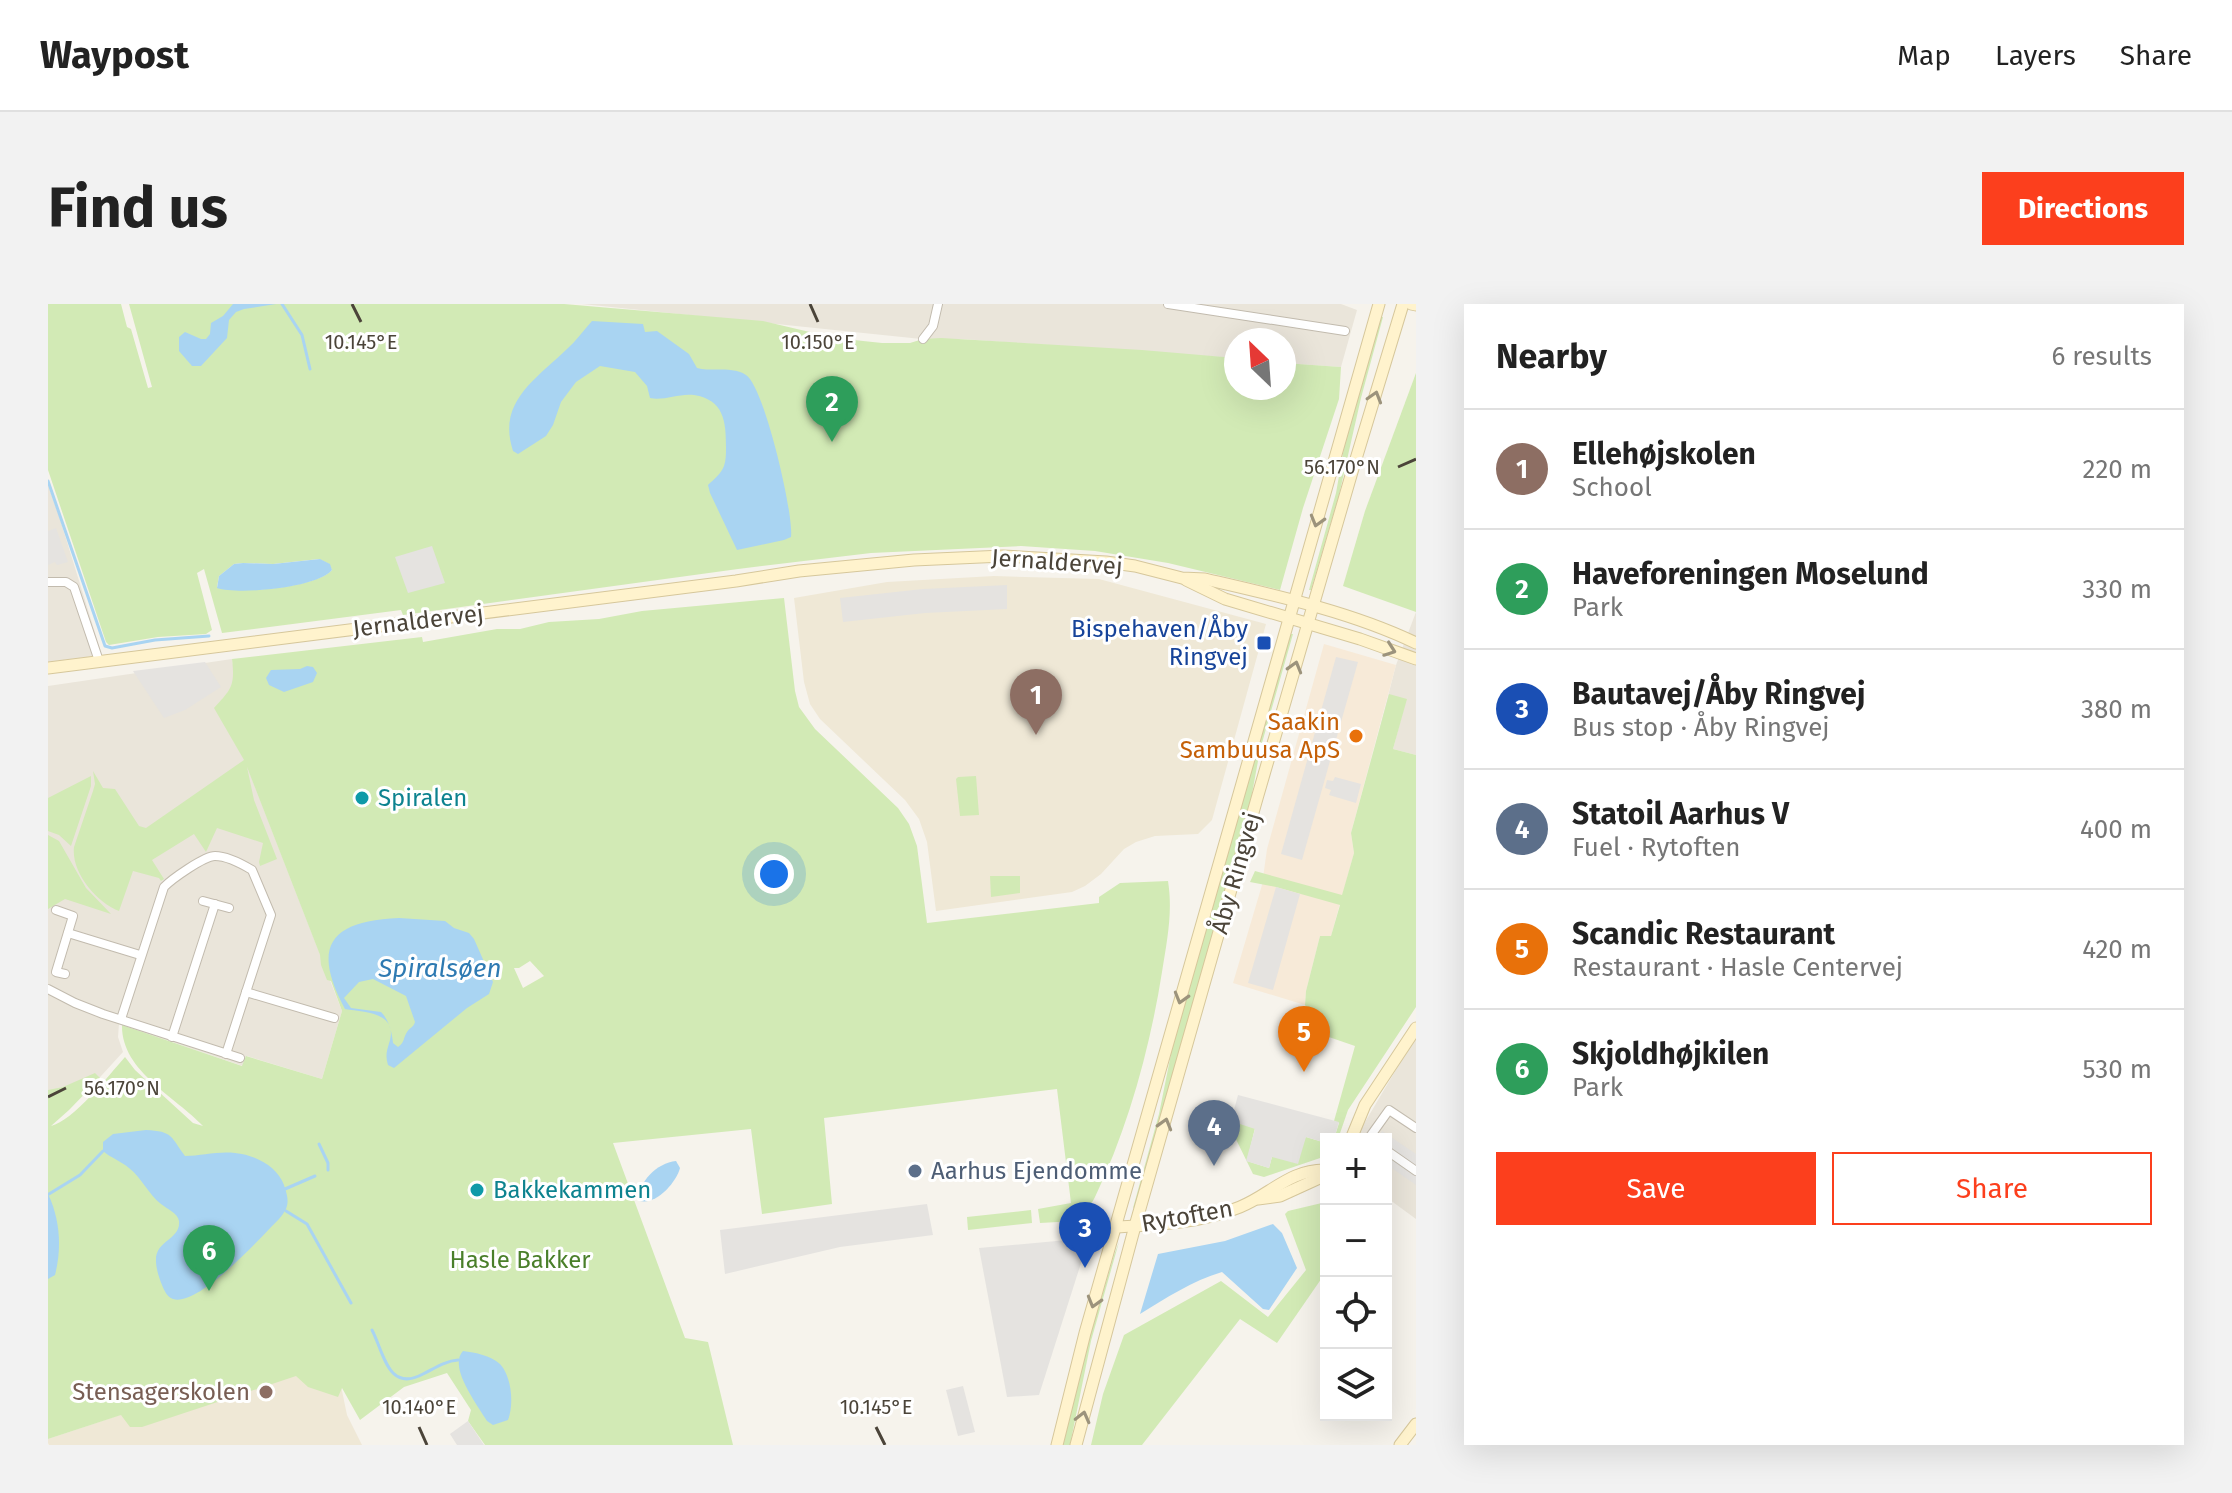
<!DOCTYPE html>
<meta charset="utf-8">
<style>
body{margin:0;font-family:"Fira Sans",sans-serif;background:#f2f2f2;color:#222}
.controls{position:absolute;right:24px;bottom:24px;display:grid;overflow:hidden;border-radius:0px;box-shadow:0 8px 32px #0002}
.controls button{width:72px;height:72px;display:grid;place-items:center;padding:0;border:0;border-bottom:2px solid #e0e0e0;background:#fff;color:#222;font:40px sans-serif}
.compass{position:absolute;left:1176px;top:24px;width:72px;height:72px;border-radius:50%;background:#fff;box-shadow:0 8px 32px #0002;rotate:335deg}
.you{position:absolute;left:726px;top:570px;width:28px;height:28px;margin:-20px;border:6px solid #fff;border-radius:50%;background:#1a73e8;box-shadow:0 0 0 12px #1a73e833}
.badge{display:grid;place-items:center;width:52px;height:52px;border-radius:50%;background:#fc3f1d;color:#fff;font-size:26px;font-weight:700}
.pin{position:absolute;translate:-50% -66px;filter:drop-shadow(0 2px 4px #0008)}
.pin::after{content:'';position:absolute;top:42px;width:28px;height:24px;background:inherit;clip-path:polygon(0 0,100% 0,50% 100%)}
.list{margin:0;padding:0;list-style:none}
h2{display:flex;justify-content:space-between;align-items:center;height:104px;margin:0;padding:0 32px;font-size:34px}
h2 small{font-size:26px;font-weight:400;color:#767676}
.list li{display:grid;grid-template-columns:52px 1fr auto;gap:24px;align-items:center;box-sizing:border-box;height:120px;padding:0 32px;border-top:2px solid #e0e0e0}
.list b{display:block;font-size:30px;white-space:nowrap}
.list p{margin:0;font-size:26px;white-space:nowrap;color:#767676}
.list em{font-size:26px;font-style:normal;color:#767676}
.actions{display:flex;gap:16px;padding:24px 32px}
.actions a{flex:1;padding:18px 0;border:2px solid #fc3f1d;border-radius:0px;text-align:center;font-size:28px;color:#fc3f1d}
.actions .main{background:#fc3f1d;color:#fff}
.icon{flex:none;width:44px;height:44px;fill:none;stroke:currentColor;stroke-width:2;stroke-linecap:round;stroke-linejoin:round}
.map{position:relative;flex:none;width:1368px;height:1141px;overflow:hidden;border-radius:0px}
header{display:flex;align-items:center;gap:48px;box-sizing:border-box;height:112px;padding:0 40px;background:#fff;border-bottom:2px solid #e0e0e0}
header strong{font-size:38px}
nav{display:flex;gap:44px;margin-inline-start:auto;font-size:28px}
.intro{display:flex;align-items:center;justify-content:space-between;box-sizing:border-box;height:192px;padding:0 48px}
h1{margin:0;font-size:56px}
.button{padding:20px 36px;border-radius:0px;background:#fc3f1d;color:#fff;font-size:28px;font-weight:700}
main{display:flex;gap:48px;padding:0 48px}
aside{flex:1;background:#fff;border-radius:0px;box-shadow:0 8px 32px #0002}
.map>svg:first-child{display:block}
</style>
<header>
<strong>Waypost</strong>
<nav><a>Map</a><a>Layers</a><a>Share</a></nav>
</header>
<div class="intro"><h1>Find us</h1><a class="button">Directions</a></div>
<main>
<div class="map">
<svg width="1368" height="1141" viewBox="0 0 1368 1141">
<rect width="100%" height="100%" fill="#f6f3ec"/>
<g fill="#eae5da">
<polygon points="534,0 1293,0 1309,6 1293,63 1236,59 1236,36 1188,36 1188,54 914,35 883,36"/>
<polygon points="0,181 11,212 54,351 0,358"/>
<polygon points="1368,308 1368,451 1345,445 1358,396 1342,391 1327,443 1348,361"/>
<polygon points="184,355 187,375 179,390 167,404 197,457 294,707 274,775 199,752 195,762 71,720 70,733 75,748 43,783 0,791 0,382"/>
<polygon points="1368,732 1368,915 1338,893 1338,835 1307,835"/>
</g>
<polygon fill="#f7ead8" points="1276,340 1348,361 1303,529 1306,549 1283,632 1272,632 1258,687 1257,701 1185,679 1214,581 1219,545"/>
<g fill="#efe8d6">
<polygon points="946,272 1051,275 1218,320 1164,516 1150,530 1107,532 1088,538 1076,545 1053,570 1037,582 1024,588 888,607 879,538 871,515 857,496 772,415 762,400 756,378 746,294 839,278"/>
<polygon points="272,1044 293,1082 299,1111 314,1141 1,1141 0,1139 0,1135"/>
</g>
<g fill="#d2eab5" fill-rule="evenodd">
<path d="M0 0H73L79 23 83 25 100 84 104 83 81 0H516L715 17 787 34 834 39H862L875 35 893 34 1094 46 1188 54V84H1236V59L1293 63 1291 95 1255 204 1232 286 1120 259 1047 247 973 242 823 249 690 265 355 311 353 306 174 329 156 265 149 269 164 326 158 330 110 333 61 341 58 338 0 166ZM271 255 281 260 284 266C269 283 191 291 169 283L171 272 186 260 195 259 225 260Z"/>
<polygon points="1333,13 1335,13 1313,94 1291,191 1263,286 1261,286 1288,189 1297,138"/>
<polygon points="1368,69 1368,308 1295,282 1317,207"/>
<path d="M736 294 747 387 751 403 767 425 850 504 861 520 869 542 879 619 1051 599V593L1072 579 1120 577C1125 608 1119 637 1114 668 1102 744 1080 824 1047 893 1043 902 1034 909 1028 917L992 919 990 905 1023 899 1009 785 776 814 784 900 714 910 703 825 565 839 637 1034 660 1038 685 1141H437L420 1117 423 1106 399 1069 356 1083 312 1116 294 1084 290 1093 260 1083 248 1072 94 1123H82L73 1111 0 1135V786L15 783 47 769 52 774 21 806 3 822C25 817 61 771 77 753L87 766 145 819 155 822C128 793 73 767 74 721L194 762 198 752 274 775 294 707 283 677 279 676 273 661 272 651 199 463 206 496 229 555 212 562 211 558 215 539 169 524 158 548 146 530 104 556 116 575 113 577 111 574 85 567 71 607C48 598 23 568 26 543L45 487 47 480 45 467 55 484 67 485 91 522 98 524 196 456 166 404C184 385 187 381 184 355L374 333 375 338 449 325H472L501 318 551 315 594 307ZM482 657 496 672 475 684 466 664H471Z"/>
<polygon points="1242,330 1245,330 1212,446 1202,501 1087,903 1085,904 1111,810 1124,745"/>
<polygon points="1341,390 1359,395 1345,445 1368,451 1368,703 1300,806 1290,835 1286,835 1291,819 1286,817 1307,742 1275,731 1257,701 1258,687 1272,632 1283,632 1292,601 1228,583 1202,578 1207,567 1294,591 1306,549 1303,529"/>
<polygon points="43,472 43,482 23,542 11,531 0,527 0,494"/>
<polygon points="928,472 931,511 912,512 908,475 910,473"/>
<polygon points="0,531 11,537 38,584 63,610 17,595 0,605"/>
<polygon points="942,572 972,572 972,589 943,593"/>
<polygon points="1183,817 1207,824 1199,857 1221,864 1224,853 1258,833 1278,839 1278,852 1216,873 1205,870 1181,821"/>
<polygon points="1278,898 1278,968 1229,1039 1192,1015 1094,1141 1043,1141 1055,1090 1076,1031 1173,977 1220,1013 1258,966 1237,910 1240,907"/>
<polygon points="983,906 984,919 920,926 919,913"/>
<polygon points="1071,938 1043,1037 1022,1141 1015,1141 1041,1036 1066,951"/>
</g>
<g fill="#e5e3e0">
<polygon points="8,224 20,258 9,261 7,258 0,261 0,227"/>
<polygon points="384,242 397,279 360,289 347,253"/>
<polygon points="959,281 959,305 877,309 795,318 792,294 875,285"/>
<polygon points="1288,353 1310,358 1254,556 1233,550"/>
<polygon points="157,358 173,383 137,406 116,414 85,367"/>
<polygon points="1287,473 1313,480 1308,499 1281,491 1283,486 1277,484 1279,476 1285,477"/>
<polygon points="1228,583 1252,590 1225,686 1200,679"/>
<polygon points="1190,791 1291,818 1286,835 1278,835 1278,839 1258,833 1250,860 1224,853 1221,864 1198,857 1207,825 1183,817"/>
<polygon points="1334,827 1368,850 1368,881 1338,860 1338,835 1328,835"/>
<polygon points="879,900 885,931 792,943 677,970 672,926"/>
<polygon points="1041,934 991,1091 959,1093 931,944"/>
<polygon points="915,1082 927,1128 910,1132 898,1086"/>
<polygon points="420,1117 436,1141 409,1141 402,1130"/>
</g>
<g fill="#a9d4f2" fill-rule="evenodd">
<polygon points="185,0 228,0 196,5 188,8 181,16 179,34 153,62 144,62 131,47 131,33 137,28 153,35 158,35 162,30 163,19 175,12"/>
<path d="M544 17 595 20 597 28 609 27 641 50 649 64C664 68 684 62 698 71 716 82 746 210 743 233L736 236 689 246 662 189 660 181C666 175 673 170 676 162 678 156 678 150 678 143 678 117 676 96 646 91 631 89 616 97 602 94L599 82 587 68 552 62 528 78 513 98 505 121 498 132 470 150 465 147C449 98 487 76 519 45 528 37 535 27 544 17Z"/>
<path d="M272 255 282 260 284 266C269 284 191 291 169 284L171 272 186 260 195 259 225 260Z"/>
<polygon points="259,362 265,363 269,369 265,378 236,388 221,381 218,374 223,366 252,365"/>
<path d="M351 614 397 617 406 624 421 629 426 635 445 678 441 690 419 704 346 764 340 761C337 750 339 747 342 736 349 708 315 708 297 705 263 642 282 617 351 614ZM325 675 358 692 367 718C365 724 362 723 359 728 355 734 357 738 350 743L345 739C344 728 341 716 333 708L303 704 296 694 311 678Z"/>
<path d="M98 826C125 827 123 833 137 852 153 852 170 847 187 849 207 851 229 862 236 881 241 896 242 903 231 915 213 933 151 1003 125 995 119 993 116 986 114 981 111 974 108 964 108 957 107 936 133 936 131 917 130 909 119 905 113 900 100 890 94 874 81 864 73 857 63 854 55 847V838L65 830Z"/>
<path d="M628 857 632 864C628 879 608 901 592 897 589 878 609 859 628 857Z"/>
<path d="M0 890C12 915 14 944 7 971L0 975Z"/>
<path d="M1225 920 1234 929 1249 964 1221 1006 1215 1005 1174 968C1144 977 1118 994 1092 1010L1110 950 1177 937Z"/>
<path d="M415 1047C428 1049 442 1051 452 1060 464 1073 466 1101 460 1116L445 1121 439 1117C429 1100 400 1063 415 1047Z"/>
</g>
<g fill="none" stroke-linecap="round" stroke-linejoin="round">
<g stroke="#a9d4f2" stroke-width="3">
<polyline points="234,0 254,31 262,65"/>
<polyline points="0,177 57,342 64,344 107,336 161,332"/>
<polyline points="271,840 280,859 280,866"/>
<polyline points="237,885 267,872"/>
<polyline points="1,890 32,871 55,847"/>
<polyline points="238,907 259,920 303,999"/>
<path d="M324 1026C336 1049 340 1089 375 1070 387 1064 397 1057 410 1056"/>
</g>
<g stroke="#c2bbae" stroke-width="10">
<g id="street">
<polyline points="1120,0 1297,27"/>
<polyline points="875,35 885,22 890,0"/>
<polyline points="0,278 18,278 26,283 51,357"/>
<polyline points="155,597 181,604"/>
<polyline points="8,606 25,612 8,668 17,670"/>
<polyline points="20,629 92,651"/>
<polyline points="0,685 27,699 55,710 192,754"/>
<polyline points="198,688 286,714"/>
<path d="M73 715 116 583C124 575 156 552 167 552 178 552 194 560 204 566L223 611 178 750"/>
<polyline points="124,733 167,600"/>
<polyline points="1321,834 1341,806 1368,824"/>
<polyline points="1338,846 1368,867"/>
</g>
</g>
<g stroke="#d6c79b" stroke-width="13">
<g id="secondary">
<polyline points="1363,0 1368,1"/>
<polyline points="1138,276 1177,295 1312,335 1368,355"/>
<path d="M0 364 688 277 751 267 866 256 955 252 1058 258 1087 262 1134 274 1157 275C1226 291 1304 308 1368 339"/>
<polyline points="1303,835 1317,801 1368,724"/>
<polyline points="1210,895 1232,892 1278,871"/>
<path d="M1068 923C1109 921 1154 919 1192 903 1222 891 1242 865 1278 866"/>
<polyline points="1009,1141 1037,1029 1331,0"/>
<polyline points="1028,1141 1087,922 1210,491 1304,168 1355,0"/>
<polyline points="1352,1141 1368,1120"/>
</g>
</g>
<use href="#street" stroke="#fff" stroke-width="8"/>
<use href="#secondary" stroke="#fff3cd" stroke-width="11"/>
</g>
<defs><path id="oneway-chevron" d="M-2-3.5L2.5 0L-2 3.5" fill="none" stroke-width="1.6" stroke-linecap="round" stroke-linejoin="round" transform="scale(2)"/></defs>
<g stroke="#9c937c">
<use href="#oneway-chevron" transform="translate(1327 93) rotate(-73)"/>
<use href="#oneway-chevron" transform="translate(1269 217) rotate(106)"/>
<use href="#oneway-chevron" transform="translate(1342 346) rotate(20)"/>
<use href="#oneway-chevron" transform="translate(1247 363) rotate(-74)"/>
<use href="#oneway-chevron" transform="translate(1133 694) rotate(106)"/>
<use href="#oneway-chevron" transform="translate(1117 820) rotate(-74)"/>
<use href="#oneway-chevron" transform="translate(1046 998) rotate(106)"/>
<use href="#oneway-chevron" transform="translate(1035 1113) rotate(-76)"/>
</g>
<path fill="none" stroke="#4b4439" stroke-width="3" d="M304 0 313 18M762 0 770 18M1350 163 1368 155M0 793 18 784M371 1123 379 1141M828 1123 837 1141"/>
<rect fill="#1a4fb4" stroke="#fff" stroke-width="3" x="1208" y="331" width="16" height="16" rx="4"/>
<circle fill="#e8710a" stroke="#fff" stroke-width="3" cx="1308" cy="432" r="8"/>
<g fill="#0f9aa8" stroke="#fff" stroke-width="3">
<circle cx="314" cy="494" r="8"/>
<circle cx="429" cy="886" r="8"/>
</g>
<circle fill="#5c6f8a" stroke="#fff" stroke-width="3" cx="867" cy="867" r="8"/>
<circle fill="#8d6e63" stroke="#fff" stroke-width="3" cx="218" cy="1088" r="8"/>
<g text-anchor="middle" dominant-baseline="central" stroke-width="6" stroke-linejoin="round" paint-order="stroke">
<g font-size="24" fill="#4b4439" stroke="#fff">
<text transform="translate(1009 258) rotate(4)">Jernaldervej</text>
<text transform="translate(370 317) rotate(-7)">Jernaldervej</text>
<text transform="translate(1188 569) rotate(-74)">Åby Ringvej</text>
<text transform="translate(1139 912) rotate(-10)">Rytoften</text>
</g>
<g font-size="24" fill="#164399" stroke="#fff" text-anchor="end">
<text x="1200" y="325">Bispehaven/Åby<tspan x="1200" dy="28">Ringvej</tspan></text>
</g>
<g font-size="24" fill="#c56008" stroke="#fff" text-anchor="end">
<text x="1292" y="418">Saakin<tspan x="1292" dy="28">Sambuusa ApS</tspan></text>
</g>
<g font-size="24" fill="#0d838f" stroke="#fff" text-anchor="start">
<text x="330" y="494">Spiralen</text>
<text x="445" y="886">Bakkekammen</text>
</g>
<g font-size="24" fill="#4e5e75" stroke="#fff" text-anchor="start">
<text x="883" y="867">Aarhus Ejendomme</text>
</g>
<g font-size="24" fill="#4a7f2a" stroke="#fff">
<text x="472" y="956">Hasle Bakker</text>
</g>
<g font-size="24" fill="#785e54" stroke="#fff" text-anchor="end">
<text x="202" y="1088">Stensagerskolen</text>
</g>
<g font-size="26" font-style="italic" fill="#2e7ab2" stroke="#fff">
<text x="392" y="664">Spiralsøen</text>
</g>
</g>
<g font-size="20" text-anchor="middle" fill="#4b4439" stroke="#fff" stroke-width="6" stroke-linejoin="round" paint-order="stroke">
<text x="313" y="45">10.145°E</text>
<text x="770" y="45">10.150°E</text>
<text x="1294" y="170">56.170°N</text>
<text x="74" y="791">56.170°N</text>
<text x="371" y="1110">10.140°E</text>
<text x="828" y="1110">10.145°E</text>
</g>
</svg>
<div class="controls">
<button>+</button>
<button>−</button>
<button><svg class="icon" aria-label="locate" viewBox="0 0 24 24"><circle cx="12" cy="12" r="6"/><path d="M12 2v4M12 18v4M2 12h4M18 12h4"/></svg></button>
<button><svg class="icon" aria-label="layers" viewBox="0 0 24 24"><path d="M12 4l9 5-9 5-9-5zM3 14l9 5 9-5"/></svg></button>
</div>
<svg class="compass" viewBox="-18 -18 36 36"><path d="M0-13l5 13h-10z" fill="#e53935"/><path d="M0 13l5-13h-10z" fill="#767676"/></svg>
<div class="you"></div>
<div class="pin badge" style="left:988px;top:431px;background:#8d6e63">1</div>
<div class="pin badge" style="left:784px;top:138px;background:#2e9e5b">2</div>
<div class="pin badge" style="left:1037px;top:964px;background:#1a4fb4">3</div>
<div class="pin badge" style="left:1166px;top:862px;background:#5c6f8a">4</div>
<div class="pin badge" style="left:1256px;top:768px;background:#e8710a">5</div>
<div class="pin badge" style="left:161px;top:987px;background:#2e9e5b">6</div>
</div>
<aside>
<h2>Nearby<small>6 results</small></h2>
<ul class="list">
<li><span class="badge" style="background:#8d6e63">1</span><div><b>Ellehøjskolen</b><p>School</p></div><em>220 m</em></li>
<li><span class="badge" style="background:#2e9e5b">2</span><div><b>Haveforeningen Moselund</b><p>Park</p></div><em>330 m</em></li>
<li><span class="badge" style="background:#1a4fb4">3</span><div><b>Bautavej/Åby Ringvej</b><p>Bus stop · Åby Ringvej</p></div><em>380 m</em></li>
<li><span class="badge" style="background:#5c6f8a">4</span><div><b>Statoil Aarhus V</b><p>Fuel · Rytoften</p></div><em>400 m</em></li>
<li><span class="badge" style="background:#e8710a">5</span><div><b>Scandic Restaurant</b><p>Restaurant · Hasle Centervej</p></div><em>420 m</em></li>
<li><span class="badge" style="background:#2e9e5b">6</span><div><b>Skjoldhøjkilen</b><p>Park</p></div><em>530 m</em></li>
</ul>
<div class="actions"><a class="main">Save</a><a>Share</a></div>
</aside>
</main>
